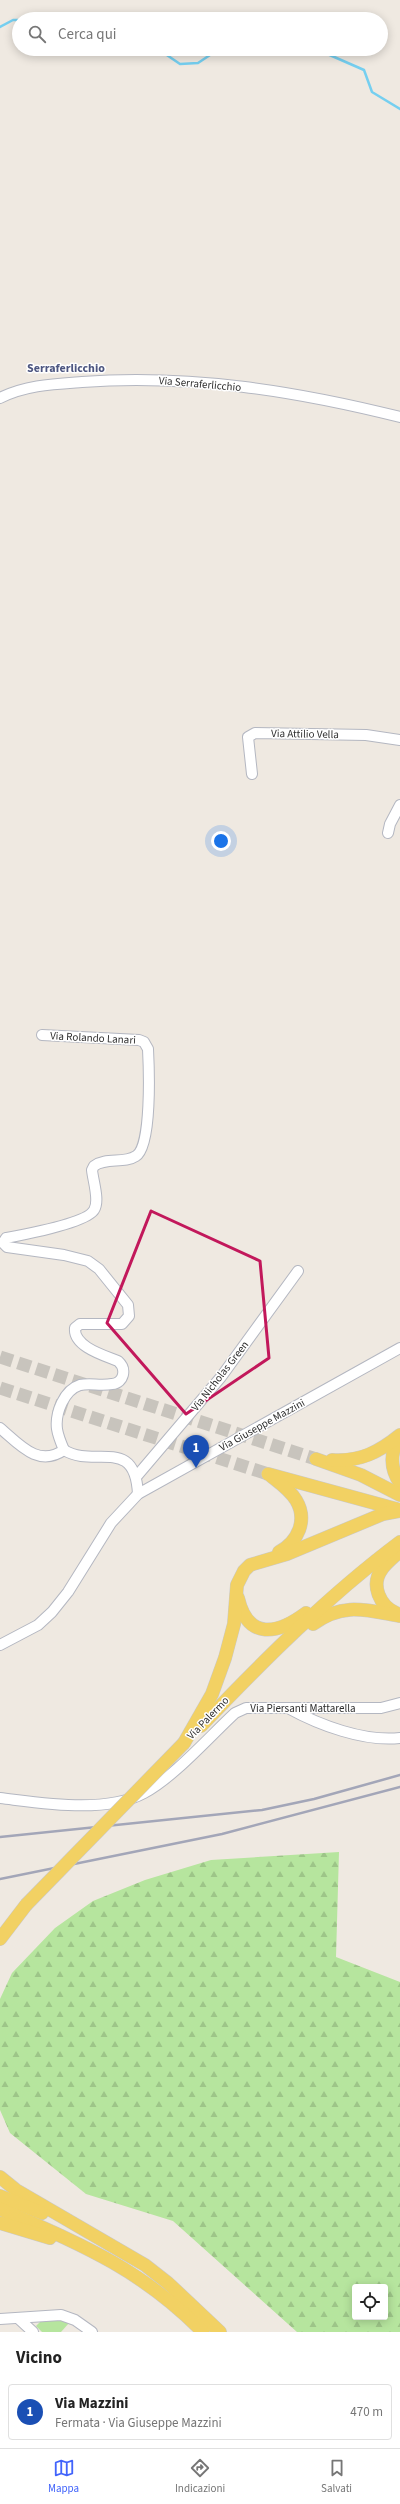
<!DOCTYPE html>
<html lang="it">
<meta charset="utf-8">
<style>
body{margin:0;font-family:"Source Sans 3",sans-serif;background:#f2f2f2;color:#222}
.controls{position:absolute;right:12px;bottom:12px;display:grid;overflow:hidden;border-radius:4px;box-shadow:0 2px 10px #0003}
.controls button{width:36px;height:36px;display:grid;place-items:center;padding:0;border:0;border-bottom:1px solid #e0e0e0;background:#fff;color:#222;font:20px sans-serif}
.you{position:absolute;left:221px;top:841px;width:14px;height:14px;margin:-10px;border:3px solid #fff;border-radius:50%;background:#1a73e8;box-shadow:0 0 0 6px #1a73e833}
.badge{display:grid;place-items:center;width:26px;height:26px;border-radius:50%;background:#4264fb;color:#fff;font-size:13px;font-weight:700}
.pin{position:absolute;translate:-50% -33px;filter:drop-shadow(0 1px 2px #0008)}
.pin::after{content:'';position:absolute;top:21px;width:14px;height:12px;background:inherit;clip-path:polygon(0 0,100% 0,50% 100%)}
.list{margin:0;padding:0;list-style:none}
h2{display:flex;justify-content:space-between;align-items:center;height:52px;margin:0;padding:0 16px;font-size:17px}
h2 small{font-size:13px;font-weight:400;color:#767676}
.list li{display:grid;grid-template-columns:26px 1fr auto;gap:12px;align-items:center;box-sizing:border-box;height:56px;margin:0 8px 8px;padding:0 8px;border:1px solid #e0e0e0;border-radius:4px}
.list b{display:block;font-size:15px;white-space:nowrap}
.list p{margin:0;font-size:13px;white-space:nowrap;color:#767676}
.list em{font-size:13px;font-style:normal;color:#767676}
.icon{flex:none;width:22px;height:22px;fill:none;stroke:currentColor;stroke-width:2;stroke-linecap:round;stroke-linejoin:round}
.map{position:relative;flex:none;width:400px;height:2332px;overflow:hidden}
.search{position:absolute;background:#fff;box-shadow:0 2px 10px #0003;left:12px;right:12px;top:12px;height:44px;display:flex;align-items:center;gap:10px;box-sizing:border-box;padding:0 14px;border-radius:22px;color:#767676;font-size:15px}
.sheet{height:116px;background:#fff}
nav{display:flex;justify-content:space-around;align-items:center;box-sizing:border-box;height:56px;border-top:1px solid #e0e0e0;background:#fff;font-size:11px;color:#767676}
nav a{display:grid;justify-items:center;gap:2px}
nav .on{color:#4264fb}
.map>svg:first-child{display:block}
</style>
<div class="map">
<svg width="400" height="2332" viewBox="0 0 400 2332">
<defs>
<pattern id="forest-firs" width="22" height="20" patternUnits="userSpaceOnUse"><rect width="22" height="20" fill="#b6e59e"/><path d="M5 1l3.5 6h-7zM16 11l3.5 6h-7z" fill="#9dc588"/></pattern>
</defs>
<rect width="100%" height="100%" fill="#efe9e1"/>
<polygon fill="#b6e59e" points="65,2319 69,2323 61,2332 42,2332 36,2326 42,2320"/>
<path fill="url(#forest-firs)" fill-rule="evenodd" d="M339 1852 336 1957 400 1982V2332H297L173 2221 86 2194 10 2133 0 2110V1999L12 1973 55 1928 93 1901 145 1880 211 1860ZM355 2287H385V2317H355Z"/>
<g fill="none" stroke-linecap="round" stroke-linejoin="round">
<g stroke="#75cff0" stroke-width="2.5">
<polyline points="0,27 13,20 19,20"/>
<polyline points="158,49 180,64 198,63 219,49"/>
<polyline points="316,49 364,70 372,92 400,109"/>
</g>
<g stroke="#c8c4bd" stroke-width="13" stroke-dasharray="13 6" stroke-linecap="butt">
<polyline points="0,1357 316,1459"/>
<polyline points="0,1388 268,1474"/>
</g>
<g stroke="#b4b7c1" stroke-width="12">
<g id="minor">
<path d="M0 398C26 385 54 384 82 382 190 374 296 391 400 417"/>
<polyline points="252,774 248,737 255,733 366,735 400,740"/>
<polyline points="388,833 390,824 400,805"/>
<path d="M42 1035 139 1040 144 1042 148 1049C149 1068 152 1146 136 1156 124 1164 106 1157 94 1166L92 1170C93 1181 100 1201 94 1210 87 1223 22 1235 6 1238L3 1243 7 1247 64 1255 88 1261 99 1269 128 1305 129 1316 122 1324H80L75 1328C73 1347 106 1356 118 1361 127 1369 124 1383 112 1384 101 1386 90 1383 80 1385 64 1390 55 1413 57 1429 58 1436 61 1443 64 1450"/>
<path d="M0 1428C19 1444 38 1468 64 1450"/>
<path d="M64 1450C94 1469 135 1435 138 1494"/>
<polyline points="136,1477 221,1377 298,1271"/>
<polyline points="0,1645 38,1625 52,1612 68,1592 111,1523 138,1494 400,1348"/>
<path d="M288 1708C319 1725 364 1742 400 1738"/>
<path d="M0 1798C42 1803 105 1814 144 1793 173 1778 210 1736 235 1713L246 1708H381L400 1703"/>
<polyline points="0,2319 61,2315 75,2320 92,2332"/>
<polyline points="19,2319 33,2332"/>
</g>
</g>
<g stroke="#c9c9c9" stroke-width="14">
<g id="major">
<path d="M399 1438C390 1452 390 1469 400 1483"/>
<polyline points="316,1459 361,1475 400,1495"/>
<path d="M332 1460C360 1462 379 1452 400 1435"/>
<polyline points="268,1474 400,1510"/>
<path d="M271 1476C280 1483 290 1490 296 1500 308 1520 298 1542 279 1552"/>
<path d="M238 1598C248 1641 278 1634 306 1613"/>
<path d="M396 1613C380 1606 370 1585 382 1569 387 1562 394 1557 400 1551"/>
<path d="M313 1624C343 1602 366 1610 400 1616"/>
<path d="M201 1726C263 1661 328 1596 400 1542"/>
<polyline points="184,1743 212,1694 225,1658 234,1624 237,1585 244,1571 250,1565 287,1554 383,1514 400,1511"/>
<polyline points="0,1939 26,1905"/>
<polyline points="0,2177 16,2190 145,2265 168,2283 220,2332"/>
<polyline points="0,2196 42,2213"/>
<path d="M0 2209C80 2244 140 2268 203 2332"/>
<polyline points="0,2223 50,2238"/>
</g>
</g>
<use href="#minor" stroke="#fff" stroke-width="10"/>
<use href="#major" stroke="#f2d163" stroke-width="13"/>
<g stroke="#a3a6b8" stroke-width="2.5">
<polyline points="0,1837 262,1810 314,1799 400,1775"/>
<polyline points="0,1879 222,1834 400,1787"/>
</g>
<g stroke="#c9c9c9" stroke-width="14" stroke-linecap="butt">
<polyline id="major-bridge" points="26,1905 184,1743"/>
</g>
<use href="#major-bridge" stroke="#f2d163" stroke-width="13"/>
</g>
<path fill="none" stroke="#c2185b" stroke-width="3" stroke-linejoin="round" d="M151 1211 260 1261 269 1358 186 1414 107 1323Z"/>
<g text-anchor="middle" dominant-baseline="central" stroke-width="3" stroke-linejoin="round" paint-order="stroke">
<g font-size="11" fill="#2e2e2e" stroke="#fff">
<text transform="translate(200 384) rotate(5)">Via Serraferlicchio</text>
<text transform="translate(305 734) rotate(1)">Via Attilio Vella</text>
<text transform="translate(93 1038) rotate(3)">Via Rolando Lanari</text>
<text transform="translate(220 1376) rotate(-52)">Via Nicholas Green</text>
<text transform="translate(262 1425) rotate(-29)">Via Giuseppe Mazzini</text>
<text x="303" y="1708">Via Piersanti Mattarella</text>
<text transform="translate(208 1718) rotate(-46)">Via Palermo</text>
</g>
<g font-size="12" font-weight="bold" fill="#4d5680" stroke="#fff">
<text x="66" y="368">Serraferlicchio</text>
</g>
</g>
</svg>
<div class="controls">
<button><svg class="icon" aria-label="locate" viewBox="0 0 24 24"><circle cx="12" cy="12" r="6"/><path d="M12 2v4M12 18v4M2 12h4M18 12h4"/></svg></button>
</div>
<div class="you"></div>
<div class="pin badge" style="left:196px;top:1468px;background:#1a4fb4">1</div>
<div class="search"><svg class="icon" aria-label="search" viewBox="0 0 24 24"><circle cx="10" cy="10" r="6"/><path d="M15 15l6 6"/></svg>Cerca qui</div>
</div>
<section class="sheet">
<h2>Vicino<small></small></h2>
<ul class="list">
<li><span class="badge" style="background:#1a4fb4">1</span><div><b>Via Mazzini</b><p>Fermata · Via Giuseppe Mazzini</p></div><em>470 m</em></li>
</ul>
</section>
<nav>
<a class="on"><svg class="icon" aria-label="map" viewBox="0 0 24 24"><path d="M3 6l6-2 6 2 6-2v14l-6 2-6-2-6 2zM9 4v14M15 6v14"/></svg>Mappa</a>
<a><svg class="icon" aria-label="directions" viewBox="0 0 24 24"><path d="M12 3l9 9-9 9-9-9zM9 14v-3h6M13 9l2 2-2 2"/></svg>Indicazioni</a>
<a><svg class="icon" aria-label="saved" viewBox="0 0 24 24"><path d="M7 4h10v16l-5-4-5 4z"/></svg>Salvati</a>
</nav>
